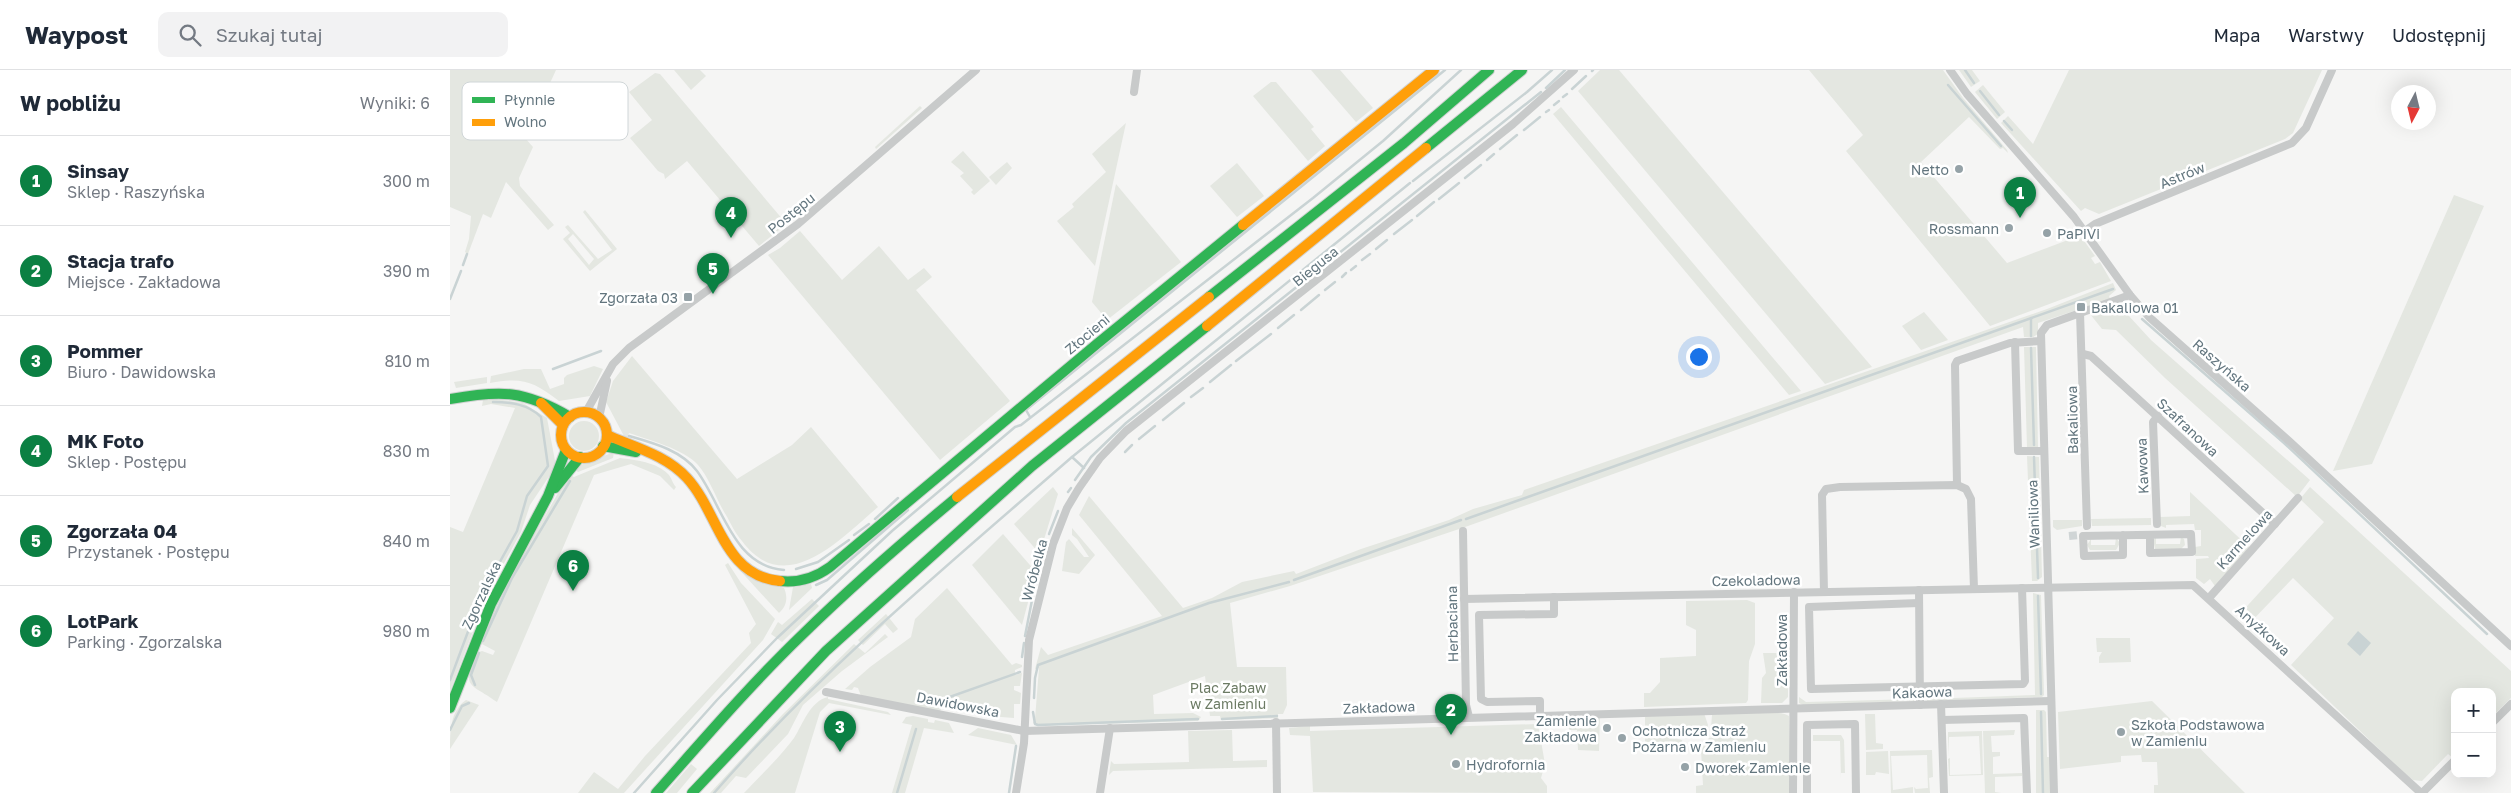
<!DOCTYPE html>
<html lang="pl">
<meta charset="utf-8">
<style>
body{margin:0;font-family:"Golos Text",sans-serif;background:#f2f2f3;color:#1f2937}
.controls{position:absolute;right:15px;bottom:15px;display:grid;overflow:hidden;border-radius:10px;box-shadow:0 5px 20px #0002}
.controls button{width:45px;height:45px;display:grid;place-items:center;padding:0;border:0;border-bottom:1px solid #e0e1e3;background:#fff;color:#1f2937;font:25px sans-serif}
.compass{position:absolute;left:1941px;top:15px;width:45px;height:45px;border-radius:50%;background:#fff;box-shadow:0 5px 20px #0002;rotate:187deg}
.you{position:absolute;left:1248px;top:286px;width:18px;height:18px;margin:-12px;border:4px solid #fff;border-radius:50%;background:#1a73e8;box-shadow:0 0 0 8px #1a73e833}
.badge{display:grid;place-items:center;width:32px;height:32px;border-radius:50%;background:#0b8043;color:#fff;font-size:16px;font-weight:700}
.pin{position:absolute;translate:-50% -41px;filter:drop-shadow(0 1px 2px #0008)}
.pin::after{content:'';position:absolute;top:26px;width:18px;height:15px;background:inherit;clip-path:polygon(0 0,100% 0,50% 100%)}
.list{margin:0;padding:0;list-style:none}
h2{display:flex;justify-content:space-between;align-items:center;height:65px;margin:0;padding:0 20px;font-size:21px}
h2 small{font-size:16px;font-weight:400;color:#747a83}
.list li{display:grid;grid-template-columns:32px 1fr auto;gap:15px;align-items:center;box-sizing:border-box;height:90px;padding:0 20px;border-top:1px solid #e0e1e3}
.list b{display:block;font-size:19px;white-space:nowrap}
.list p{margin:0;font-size:16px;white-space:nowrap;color:#747a83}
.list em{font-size:16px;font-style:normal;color:#747a83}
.icon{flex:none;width:28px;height:28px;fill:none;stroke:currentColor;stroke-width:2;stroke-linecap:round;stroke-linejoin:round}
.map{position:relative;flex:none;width:2061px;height:723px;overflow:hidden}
header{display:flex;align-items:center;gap:30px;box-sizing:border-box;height:70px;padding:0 25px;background:#fff;border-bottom:1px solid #e0e1e3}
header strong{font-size:24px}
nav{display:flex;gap:28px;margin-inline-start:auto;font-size:18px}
.search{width:350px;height:45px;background:#f2f2f3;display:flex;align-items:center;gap:12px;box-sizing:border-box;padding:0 18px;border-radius:10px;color:#747a83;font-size:19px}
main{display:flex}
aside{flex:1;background:#fff}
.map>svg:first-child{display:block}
</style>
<header>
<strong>Waypost</strong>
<div class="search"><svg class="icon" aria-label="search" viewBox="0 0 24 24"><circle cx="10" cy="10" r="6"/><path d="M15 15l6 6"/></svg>Szukaj tutaj</div>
<nav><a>Mapa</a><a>Warstwy</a><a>Udostępnij</a></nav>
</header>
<main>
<aside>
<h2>W pobliżu<small>Wyniki: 6</small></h2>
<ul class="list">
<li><span class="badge">1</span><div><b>Sinsay</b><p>Sklep · Raszyńska</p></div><em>300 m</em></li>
<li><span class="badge">2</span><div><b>Stacja trafo</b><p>Miejsce · Zakładowa</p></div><em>390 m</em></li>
<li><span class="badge">3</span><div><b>Pommer</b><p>Biuro · Dawidowska</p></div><em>810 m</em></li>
<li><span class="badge">4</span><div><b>MK Foto</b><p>Sklep · Postępu</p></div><em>830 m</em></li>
<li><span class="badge">5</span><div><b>Zgorzała 04</b><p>Przystanek · Postępu</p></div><em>840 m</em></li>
<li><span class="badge">6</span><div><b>LotPark</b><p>Parking · Zgorzalska</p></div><em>980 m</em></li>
</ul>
</aside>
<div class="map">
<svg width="2061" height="723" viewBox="0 0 2061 723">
<rect width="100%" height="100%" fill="#f5f5f4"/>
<g fill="#e4e7e1" fill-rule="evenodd">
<polygon points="0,0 106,0 75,68 83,77 69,108 70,116 104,155 98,160 56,112 41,148 33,144 18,184 15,182 19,169 21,146 0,137"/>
<polygon points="224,0 250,0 256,6 241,20"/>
<polygon points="861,0 890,0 923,38 906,52"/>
<polygon points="1150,0 1169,0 1422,297 1375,314 1128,21"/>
<polygon points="1359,0 1493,0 1513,28 1557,80 1558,83 1553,78 1550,79 1519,47 1471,92 1557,193 1626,167 1628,170 1632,168 1645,186 1641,188 1645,194 1650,192 1661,211 1540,256 1396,81 1413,65"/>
<polygon points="1509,0 1522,0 1530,11 1521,17"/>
<polygon points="1619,0 1872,0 1843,63 1835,69 1649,144 1635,138 1631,141 1551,53 1558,46 1583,74"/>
<polygon points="205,3 210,4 334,151 334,156 309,176 237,91 215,109 214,104 208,101 180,68 202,50 179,22"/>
<polygon points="821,12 826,12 864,57 861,59 875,76 858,91 803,26"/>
<polygon points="1533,15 1555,42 1547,49 1525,22"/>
<polygon points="470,36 472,38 426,79 425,77"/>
<polygon points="1111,37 1340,308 1351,321 1339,325 1103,44"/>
<polygon points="676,53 645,196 607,151 624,137 622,134 656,102 642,84"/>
<polygon points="513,81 540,111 524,125 521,122 523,120 510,106 514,103 501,92"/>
<polygon points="557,92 562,98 546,115 539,107"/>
<polygon points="787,93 814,126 787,147 760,116"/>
<polygon points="666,114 731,192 657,250 642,232"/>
<polygon points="2004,125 2034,136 1922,394 1883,401"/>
<path d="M135 140 167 179 140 201 113 169 120 163 115 157 118 155 148 189 162 180 133 142ZM123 164 144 189 139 195 118 169Z"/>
<polygon points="350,161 392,210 429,176 458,210 474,198 482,207 466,220 560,331 490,390 318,185 330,178"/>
<polygon points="1663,213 1666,220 1659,226 1660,229 1588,253 1588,264 1583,267 1574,267 1573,257 1018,456 840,516 780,533 787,597 836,597 837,635 833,644 828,644 828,648 771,650 770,646 760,646 755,606 703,625 704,644 743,643 751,647 748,651 587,656 583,653 585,649 589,598 585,599 591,577 598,585 712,546 629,445 639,426 733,538 762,528 792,512 844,501 846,504 911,479 999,450 1023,439 1072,425 1074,420 1597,239"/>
<polygon points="1668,234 1701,270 1860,410 1847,427 1715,308 1666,260 1652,259 1640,244"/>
<polygon points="1474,242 1498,270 1471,280 1452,256"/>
<polygon points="1574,277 1586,277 1588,377 1577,378"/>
<path d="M182 286 287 409 342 375 361 357 428 437C391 468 336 530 292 471 285 463 281 454 276 445 267 431 259 407 248 395 234 379 199 370 179 363L177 369 175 368 156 332 163 311Z"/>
<path d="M144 296 153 299 140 326 109 331C83 311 72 307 40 313L41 306 74 299H91L100 319 114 314V308L117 305Z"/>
<polygon points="37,307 37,313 6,318 4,312"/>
<polygon points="46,329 73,333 97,348 106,396 80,435 71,462 38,523 0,621 0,457 13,462 65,338 41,334 32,336 33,330"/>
<circle cx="134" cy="366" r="15"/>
<polygon points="164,382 163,388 128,402 123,398"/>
<polygon points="1577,386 1589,387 1592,507 1587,511 1582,511"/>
<path d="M170 388C186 390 206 392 218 404 222 408 222 413 226 417L224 420 210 406 181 394 144 405 47 632C19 612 12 619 26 583L32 581 43 585 45 581 30 573 49 526 119 404 124 407Z"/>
<polygon points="603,417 608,424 592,476 588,482 564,454"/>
<polygon points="1860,417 2061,601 2061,628 2042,647 2042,622 2005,622 2005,686 2003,688 1998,684 1972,711 1963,710 1953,702 1841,595 1884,548 1843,508 1798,555 1788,546 1874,452 1850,429"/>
<polygon points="1740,422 1800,478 1765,516 1760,509 1754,514 1746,508 1746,489 1759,488 1758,486 1745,486 1745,477 1751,476 1751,460 1745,460 1744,454 1716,455 1716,458 1711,456 1710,447 1740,446"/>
<polygon points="1701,448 1701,455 1642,456 1641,449"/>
<polygon points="1603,450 1632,450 1632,456 1607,460 1603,457"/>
<polygon points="622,458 645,485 629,504 612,501 616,472 619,469 634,487 639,487 627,469 622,465"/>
<polygon points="553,464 586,502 572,555 522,495"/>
<polygon points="1706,467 1706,474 1730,474 1731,467 1734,469 1735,475 1731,479 1705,479 1703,470"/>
<polygon points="1666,468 1670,473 1666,480 1640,480 1637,475 1641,469 1641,475 1665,475"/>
<polygon points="278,493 291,513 325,549 313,570 174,723 128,723 144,702 168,719 195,686 301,573 299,563 306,554 275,495"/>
<path d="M285 495 304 508 334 518C338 527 337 536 329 543Z"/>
<polygon points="361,514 362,518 339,540 343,517"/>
<polygon points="497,518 562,595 566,593 572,595 572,597 565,600 565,605 572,603 570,616 564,616 564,620 571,623 570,634 564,634 564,648 551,647 524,637 492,637 490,641 411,626 408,618 404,617 402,620 395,619 420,597 461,567 465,549"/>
<polygon points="1583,523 1591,525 1594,625 1592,627 1477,631 1477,629 1585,625"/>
<polygon points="362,529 369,536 332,572 321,564 328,552 332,555"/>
<polygon points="1297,530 1305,533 1305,574 1299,591 1298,630 1296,633 1194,637 1194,623 1200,623 1210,612 1210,588 1246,586 1246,560 1236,555 1236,531"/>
<polygon points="436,544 448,559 443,563 435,554 413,575 408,570"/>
<polygon points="435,564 438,567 392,601 353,635 338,664 296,708 286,706 271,723 260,723 332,645 404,574 415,583"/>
<polygon points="1646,568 1680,568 1681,592 1649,593 1649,587 1652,582 1647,582"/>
<polygon points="1313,583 1338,583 1338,627 1332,633 1311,633 1312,608 1316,603"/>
<path d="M378 627V629L438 642 441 645 379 633 370 642 345 723H294C309 707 331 686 344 668 353 654 360 631 378 627Z"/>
<polygon points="1349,627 1356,632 1464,629 1464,631 1353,635 1349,633"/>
<path d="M16 630 29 635 0 679C0 662 0 641 16 630Z"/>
<polygon points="1702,631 1795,723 1704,723 1704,715 1708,715 1707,692 1692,692 1691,685 1671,686 1671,692 1610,699 1608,642"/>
<polygon points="1586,640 1594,640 1596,642 1597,687 1600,687 1601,723 1586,723"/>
<path d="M1281 642C1295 644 1330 639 1339 646L1341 723H1246V716L1253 715 1251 680 1259 668 1267 667V663L1261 659 1262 645Z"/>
<polygon points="1254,643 1258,655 1256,663 1219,665 1195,659 1195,645"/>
<polygon points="1415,644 1425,644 1426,673 1433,674 1433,679 1416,680"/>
<polygon points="463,646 478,649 478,652 484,653 485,650 499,653 504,663 474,658 455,723 442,723 462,655 452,653 456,647"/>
<polygon points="1150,646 1149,681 1128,680 1127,660 1119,660 1119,656 1096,653 1097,647"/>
<polygon points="1088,654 1095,694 1091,708 1097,716 1097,723 863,722 860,666 840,665 839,658 860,656 860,661"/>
<polygon points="528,658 561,665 567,675 518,665"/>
<polygon points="782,660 783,691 817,690 817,697 663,701 659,705 661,691 664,694 739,692 738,661"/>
<polygon points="1565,660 1564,665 1541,666 1542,682 1550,682 1550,686 1543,687 1543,704 1572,703 1572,706 1545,707 1545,722 1551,723 1535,723 1533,661"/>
<polygon points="1532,661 1533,705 1499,706 1498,689 1500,688 1500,705 1531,704 1529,666 1499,667 1498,687 1498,662"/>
<polygon points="1195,662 1232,670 1234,679 1195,679"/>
<polygon points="1363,665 1391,665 1394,670 1395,703 1391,703 1391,709 1390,671 1363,671"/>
<polygon points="1482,680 1483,707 1479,708 1480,723 1465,723 1464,717 1466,719 1478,718 1477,685 1441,686 1443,720 1463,717 1463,723 1441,723 1440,681"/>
<polygon points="1438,681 1439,704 1426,702 1425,705 1416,705 1416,682"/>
<polygon points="241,694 247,699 227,723 216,723"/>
</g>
<polygon fill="#c9d3d4" points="1908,561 1921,573 1910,586 1897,574"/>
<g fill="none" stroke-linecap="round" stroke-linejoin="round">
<g stroke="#c9d3d4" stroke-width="2.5">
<polyline points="1515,0 1524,13"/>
<polyline points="1142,1 1143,0"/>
<polyline points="1498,15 1551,76"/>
<polyline points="1096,18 1115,0"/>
<polyline points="1122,19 1136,6"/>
<polyline points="1530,21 1549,45"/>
<polyline points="1113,27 1117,24"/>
<polyline points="1104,35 1109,31"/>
<polyline points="1096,42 1099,40"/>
<polyline points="1554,51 1562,60"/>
<polyline points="1074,60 1090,47"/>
<polyline points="1050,79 1067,65"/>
<polyline points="1037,90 1044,84"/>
<polyline points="1015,108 1031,95"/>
<polyline points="963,111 1077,22 1102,0"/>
<polyline points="989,129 1009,113"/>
<polyline points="967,146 984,132"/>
<polyline points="944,164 962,150"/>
<polyline points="926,179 937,170"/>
<polyline points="912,190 920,184"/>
<polyline points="13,195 17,184"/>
<polyline points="901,200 906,196"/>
<polyline points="892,207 896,203"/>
<polyline points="875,220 885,212"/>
<polyline points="0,229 11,201"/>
<polyline points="851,240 869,225"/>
<polyline points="1581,248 1581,266"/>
<polyline points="1692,249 1834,373 2037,564"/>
<polyline points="828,258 844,245"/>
<polyline points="1581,278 1584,375"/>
<polyline points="786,291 821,264"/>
<polyline points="103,299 151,281"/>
<polyline points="760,312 781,295"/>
<polyline points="741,327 753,318"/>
<polyline points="580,347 576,340 995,0"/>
<polyline points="713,350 734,333"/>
<path d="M179 366C203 373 231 380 247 401 273 436 283 496 334 500"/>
<polyline points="689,369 705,356"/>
<polyline points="675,382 682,375"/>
<polyline points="622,387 960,113"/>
<polyline points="1584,387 1588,508"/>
<polyline points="625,410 641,387 676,353 1091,22"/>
<polyline points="618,422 621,418"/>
<polyline points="425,449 448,428"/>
<polyline points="1016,449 1663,219"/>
<polyline points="599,464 608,441"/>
<polyline points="404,465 419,454"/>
<polyline points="591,494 597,472"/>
<polyline points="346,499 368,492 399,470"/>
<polyline points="844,510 1011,450"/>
<polyline points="366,515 377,510 458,440"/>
<polyline points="585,518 589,502"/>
<polyline points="1588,526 1591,624"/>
<polyline points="575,566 583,525"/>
<polyline points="33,571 62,508 120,411"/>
<polyline points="572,587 574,573"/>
<path d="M0 610 32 524 67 461 77 426 98 396 91 347C78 334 60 332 43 332"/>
<polyline points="25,615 21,605 29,583"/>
<polyline points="584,628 585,608 588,595 759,533 839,512"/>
<polyline points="477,635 570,602"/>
<polyline points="583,642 585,654 588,655 748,649"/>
<polyline points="1591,642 1593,723"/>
<polyline points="772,649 827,646"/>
<polyline points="0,660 12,636 19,633"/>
<polyline points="184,723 267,630 327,568 442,461 565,357 571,355 863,128 933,71 1011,0"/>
<path d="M264 723C372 599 499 494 622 387L634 398"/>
<polyline points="447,723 466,659"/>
<polyline points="559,723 566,676"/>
</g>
<polyline stroke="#d0d5d6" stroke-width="8" stroke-dasharray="8 4" stroke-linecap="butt" points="1619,466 1629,465"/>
<g stroke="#d1d2d2" stroke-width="12">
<g id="fast">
<polyline points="976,78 1072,0"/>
<polyline points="759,227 954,73 1039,0"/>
<path d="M0 329C51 320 74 320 120 347"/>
<polyline points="153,376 186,382"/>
<polyline points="105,418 130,387"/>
<path d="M330 511C349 513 365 508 380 497L648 273 793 155"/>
<polyline points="0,638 41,534 98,426 116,380"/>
<path d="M206 723C254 669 301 614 353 564 402 516 454 471 507 427"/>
<polyline points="242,723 376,581 582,396 757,256"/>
</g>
</g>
<g stroke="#d1d2d2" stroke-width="12">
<g id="slow">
<polyline points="793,155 984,0"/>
<polyline points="757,256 976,78"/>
<polyline points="91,333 113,355"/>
<circle cx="134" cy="365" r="23"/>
<path d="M157 365C184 377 216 385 237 408 269 443 273 506 330 511"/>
<polyline points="507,427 759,227"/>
</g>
</g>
<g stroke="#c8caca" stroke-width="8">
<polyline points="1500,0 1517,24 1624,147 1680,225 1699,247 1839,371 2061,576"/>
<polyline points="684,22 687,0"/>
<polyline points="1635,161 1645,154 1842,73 1856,58 1882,0"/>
<polyline points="1630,243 1637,456"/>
<polyline points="1565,272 1568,381 1594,381"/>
<polyline points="1633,284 1641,286 1825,454"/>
<polyline points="136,342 163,294 179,278 348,154 526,0"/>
<polyline points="149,348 157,311"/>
<polyline points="1507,415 1505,295 1507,291 1560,273 1591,271"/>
<polyline points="1707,454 1703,352 1708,346"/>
<polyline points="1013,461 1016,635 1019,647"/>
<polyline points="1673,465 1673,485 1634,486 1633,466 1741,464 1742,482 1700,483 1700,465"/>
<polyline points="1469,520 1470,635"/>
<polyline points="1374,522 1372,425 1376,419 1390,417 1507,415 1516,419 1521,429 1524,519"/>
<polyline points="1759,528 1848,428"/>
<polyline points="1014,529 1743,515 1971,723"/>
<polyline points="1469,533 1359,537 1361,619 1573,614 1575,611 1572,518"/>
<polyline points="376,622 574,661 1601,631"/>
<polyline points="1491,634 1494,723"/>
<polyline points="1090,645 1090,631 1037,632 1031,629 1029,545 1104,544 1104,527"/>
<polyline points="1492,650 1574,648 1577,723"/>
<polyline points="826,652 827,723"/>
<polyline points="2042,653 2061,634"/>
<polyline points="566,723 574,673 579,570 603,474 617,438 629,418 650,388 676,361 1063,54 1124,0"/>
<polyline points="650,723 660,658"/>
<polyline points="1343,723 1344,522"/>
<polyline points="1357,723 1357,655 1405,654 1406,723"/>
<polyline points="1604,723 1591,263 1597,255 1680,225"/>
<polyline points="1972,723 2005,690"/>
</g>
<use href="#fast" stroke="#30b455" stroke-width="10"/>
<use href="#slow" stroke="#ff9f0a" stroke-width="10"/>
</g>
<g fill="#95a2a7" stroke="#fff" stroke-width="2">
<circle cx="1509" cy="99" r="5"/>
<circle cx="1559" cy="158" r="5"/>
<circle cx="1597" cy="163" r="5"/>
<rect x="233" y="222" width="10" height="10" rx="2.5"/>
<rect x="1626" y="232" width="10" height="10" rx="2.5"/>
<circle cx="1157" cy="658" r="5"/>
<circle cx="1671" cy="662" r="5"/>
<circle cx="1172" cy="668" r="5"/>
<circle cx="1006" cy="694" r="5"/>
<circle cx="1235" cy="697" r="5"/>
</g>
<g text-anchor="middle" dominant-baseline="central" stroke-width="5" stroke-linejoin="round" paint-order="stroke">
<g font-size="14" fill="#62757e" stroke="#fff" text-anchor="start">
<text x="1499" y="99" text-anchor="end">Netto</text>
<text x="1549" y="158" text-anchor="end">Rossmann</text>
<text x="1607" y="163">PaPiVi</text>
<text x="228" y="227" text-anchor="end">Zgorzała 03</text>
<text x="1641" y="237">Bakaliowa 01</text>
<text x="1147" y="650" text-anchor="end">Zamienie<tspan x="1147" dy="16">Zakładowa</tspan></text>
<text x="1681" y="654">Szkoła Podstawowa<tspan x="1681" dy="16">w Zamieniu</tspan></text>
<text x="1182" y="660">Ochotnicza Straż<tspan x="1182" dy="16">Pożarna w Zamieniu</tspan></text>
<text x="1016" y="694">Hydrofornia</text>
<text x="1245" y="697">Dworek Zamienie</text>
</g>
<g font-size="14" fill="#62757e" stroke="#fff">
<text transform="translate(1732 105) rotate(-22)">Astrów</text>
<text transform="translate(341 143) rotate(-39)">Postępu</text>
<text transform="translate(865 196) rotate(-39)">Biegusa</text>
<text transform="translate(637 264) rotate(-40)">Złocieni</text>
<text transform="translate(1772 295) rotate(41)">Raszyńska</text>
<text transform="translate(1622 350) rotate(-91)">Bakaliowa</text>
<text transform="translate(1738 357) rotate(43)">Szafranowa</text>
<text transform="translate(1692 396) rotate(-92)">Kawowa</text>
<text transform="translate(1583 444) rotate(-92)">Waniliowa</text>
<text transform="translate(1794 469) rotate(-48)">Karmelowa</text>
<text transform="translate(584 500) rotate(-75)">Wróbelka</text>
<text transform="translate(1306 510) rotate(-1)">Czekoladowa</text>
<text transform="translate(31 525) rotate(-65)">Zgorzalska</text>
<text transform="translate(1002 554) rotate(-91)">Herbaciana</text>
<text transform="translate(1813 560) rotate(42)">Anyżkowa</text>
<text transform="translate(1331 580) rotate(-90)">Zakładowa</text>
<text transform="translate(1472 622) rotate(-2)">Kakaowa</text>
<text transform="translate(508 634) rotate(11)">Dawidowska</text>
<text transform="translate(929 637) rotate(-2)">Zakładowa</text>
</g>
<g font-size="14" fill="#6c7b64" stroke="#fff">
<text x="778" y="617">Plac Zabaw<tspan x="778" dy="16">w Zamieniu</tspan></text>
</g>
</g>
<rect x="12" y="12" width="166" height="58" rx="8" fill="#fff" stroke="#d0d6d8" stroke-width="1"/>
<rect x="22" y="27" width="23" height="6" fill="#30b455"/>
<rect x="22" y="49" width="23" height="7" fill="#ff9f0a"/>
<g font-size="14" fill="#62757e">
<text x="54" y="35">Płynnie</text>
<text x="54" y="57">Wolno</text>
</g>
</svg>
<div class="controls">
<button>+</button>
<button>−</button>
</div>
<svg class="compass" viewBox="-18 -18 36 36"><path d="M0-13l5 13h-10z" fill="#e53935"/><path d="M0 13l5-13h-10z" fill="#747a83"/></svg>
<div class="you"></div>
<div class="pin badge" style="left:1570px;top:148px">1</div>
<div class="pin badge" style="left:1001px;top:665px">2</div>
<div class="pin badge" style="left:390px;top:682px">3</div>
<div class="pin badge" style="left:281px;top:168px">4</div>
<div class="pin badge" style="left:263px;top:224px">5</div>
<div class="pin badge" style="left:123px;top:521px">6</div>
</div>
</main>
